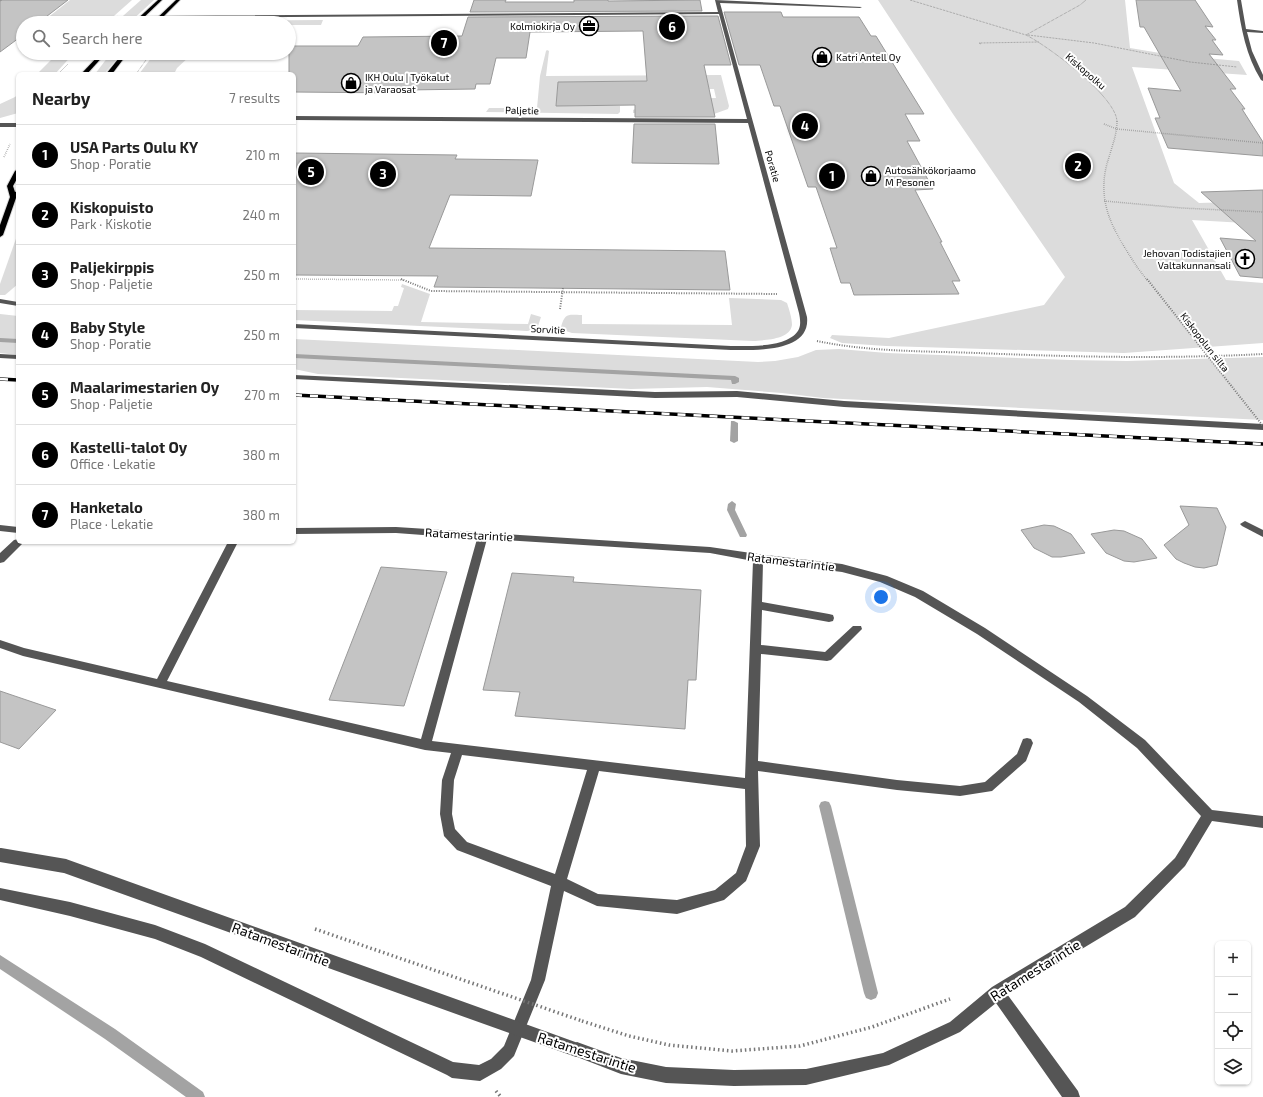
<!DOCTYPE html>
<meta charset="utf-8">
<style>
body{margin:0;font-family:"Exo 2",sans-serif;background:#f6f6f6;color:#222}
.controls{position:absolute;right:12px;bottom:12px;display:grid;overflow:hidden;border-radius:6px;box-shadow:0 1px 3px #0004}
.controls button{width:36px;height:36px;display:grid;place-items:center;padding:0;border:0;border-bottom:1px solid #e0e0e0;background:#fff;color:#222;font:20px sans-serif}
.you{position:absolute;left:881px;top:597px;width:14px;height:14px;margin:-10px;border:3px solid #fff;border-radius:50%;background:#1a73e8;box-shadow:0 0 0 6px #1a73e833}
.badge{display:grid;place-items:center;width:26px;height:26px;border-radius:50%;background:#000;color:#fff;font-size:13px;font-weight:700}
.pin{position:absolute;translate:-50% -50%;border:2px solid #fff;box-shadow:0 1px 4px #0006}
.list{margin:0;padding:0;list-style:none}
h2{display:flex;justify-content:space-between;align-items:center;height:52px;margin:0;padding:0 16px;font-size:17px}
h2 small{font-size:13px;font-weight:400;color:#767676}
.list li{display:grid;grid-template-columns:26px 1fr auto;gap:12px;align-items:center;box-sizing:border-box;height:60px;padding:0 16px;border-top:1px solid #e0e0e0}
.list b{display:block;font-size:15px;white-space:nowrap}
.list p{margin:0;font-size:13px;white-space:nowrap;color:#767676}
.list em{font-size:13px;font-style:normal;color:#767676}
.icon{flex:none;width:22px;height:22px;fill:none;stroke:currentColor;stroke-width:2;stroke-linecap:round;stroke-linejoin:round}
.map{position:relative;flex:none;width:1263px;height:1097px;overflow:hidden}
.search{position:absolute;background:#fff;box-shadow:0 1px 3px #0004;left:16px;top:16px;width:280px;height:44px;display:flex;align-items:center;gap:10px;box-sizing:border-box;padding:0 14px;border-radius:22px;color:#767676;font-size:15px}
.panel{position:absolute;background:#fff;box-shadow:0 1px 3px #0004;left:16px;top:72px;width:280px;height:472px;border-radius:6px}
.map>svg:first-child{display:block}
</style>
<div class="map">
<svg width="1263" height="1097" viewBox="0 0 1263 1097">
<rect width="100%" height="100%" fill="#fff"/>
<g fill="#dcdcdc">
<polygon points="70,0 132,0 106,23 41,23"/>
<polygon points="141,0 154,0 129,23 115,23"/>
<polygon points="878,0 1125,0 1130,48 1172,55 1239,61 1247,75 1132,67 1174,183 1199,203 1263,201 1263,224 1192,220 1226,280 1263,283 1263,343 1124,353 886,346 842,343 830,338 832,335 889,338 1044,305 1065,277 953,114"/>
<polygon points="323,20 321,25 289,25 289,23 182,23 201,21"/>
<polygon points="547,50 549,51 546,76 721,75 729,106 728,109 714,114 633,113 633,110 635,109 699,109 710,98 716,98 714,89 709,89 707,80 558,82 556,106 620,106 620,112 618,114 486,112 489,108 537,108 540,76 546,51"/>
<polygon points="58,53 74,53 55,74 37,74"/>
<polygon points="111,53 122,53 104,74 95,74"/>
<polygon points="155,53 188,53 191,55 177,68 174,74 139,74"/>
<polygon points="18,94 18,113 0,118 0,104 15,97"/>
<polygon points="18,233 18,284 5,295 0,295 0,284"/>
<polygon points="402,284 430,294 421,322 528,324 531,314 541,317 538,326 533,330 527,331 294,320 294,310 392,311 394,306 398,306 404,288 401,287"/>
<path d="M729 298 781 300 787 303C789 309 792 318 792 325 790 340 764 340 753 341L572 333 563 330 561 327C565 312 569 315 582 315V324L732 325Z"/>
<polygon points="0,314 18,316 18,355 0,353"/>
<polygon points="294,339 758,362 775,361 798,357 816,350 839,349 887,353 1070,360 1127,361 1263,357 1263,420 823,398 782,393 707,387 631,389 318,374 294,369"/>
</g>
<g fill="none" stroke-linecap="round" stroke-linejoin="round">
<g fill="#a3a3a3" fill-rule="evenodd">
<polygon points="0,338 18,339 18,343 0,342"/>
<polygon points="294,354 735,376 739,378 739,382 735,384 732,384 731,380 294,358"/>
<polygon points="731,421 734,421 738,423 738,441 734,443 730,441"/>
<polygon points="732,501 736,504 735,510 747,535 746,537 740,537 727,510 728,504"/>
<polygon points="825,801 829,802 831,806 878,993 876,998 871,1000 866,998 864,993 819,806 821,802"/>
<polygon points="0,955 115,1029 203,1092 205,1097 186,1097 105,1039 0,969"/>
</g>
</g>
<g fill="#c4c4c4" stroke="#999">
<polygon points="0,0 68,0 38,23 23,23 23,35 0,52"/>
<polygon points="474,0 506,0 505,2 574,2 574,0 608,0 608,1 700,0 702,11 470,12"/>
<polygon points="1136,0 1195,0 1213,27 1205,26 1216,40 1212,40 1223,55 1209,54 1236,89 1230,89 1245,109 1242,109 1263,142 1263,156 1168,148 1155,118 1160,118 1148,88 1181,91 1144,27 1140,27"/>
<polygon points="724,12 781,12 783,17 859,17 871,36 876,36 924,114 905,114 920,141 907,141 933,189 915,190 942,242 940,242 960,281 952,281 959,294 854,295 850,283 841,283 830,248 837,248 816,187 808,187 780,106 774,106 760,65 739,65"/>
<polygon points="718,16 731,65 704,65 715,117 635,117 635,105 556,106 558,82 647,81 643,31 530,32 526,58 496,58 490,84 476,84 475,89 405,90 403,93 294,92 294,74 289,74 289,46 358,46 363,37 462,36 468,17"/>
<polygon points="634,124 715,124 719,164 632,163"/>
<polygon points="294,153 457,155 455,159 538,160 531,196 450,195 429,248 725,251 730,290 434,287 438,276 294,275"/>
<polygon points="1263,190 1263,278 1240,276 1220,238 1256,241 1201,192"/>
<polygon points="1180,506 1217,508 1226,527 1217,565 1204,568 1195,567 1184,563 1176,559 1164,545 1189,525"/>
<polygon points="1044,525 1054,526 1071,534 1085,553 1061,557 1052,557 1034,548 1021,530"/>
<polygon points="1114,530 1124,531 1142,539 1157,558 1134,562 1124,561 1106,553 1091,534"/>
<polygon points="381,567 447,572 404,706 329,700"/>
<polygon points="512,573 574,577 573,582 701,590 696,680 688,680 685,729 515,716 520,692 483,690"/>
<polygon points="0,691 56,710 19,749 0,742"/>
</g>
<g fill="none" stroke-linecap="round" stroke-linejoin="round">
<g stroke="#dbdbdb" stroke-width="2">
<g id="major">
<polygon points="158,0 162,0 138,23 133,23"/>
<polygon points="176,0 180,0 157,23 152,23"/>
<polygon points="101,53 106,53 87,74 81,74"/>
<polygon points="123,53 128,53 112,74 106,74"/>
<polygon points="18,169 18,177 13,186 15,192 18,191 18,196 16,198 3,235 0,237 0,225 10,197 7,186 15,171"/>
</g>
</g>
<g stroke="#777" stroke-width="1" stroke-dasharray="0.5 1" stroke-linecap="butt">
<path d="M910 0 1026 35C1048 46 1117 97 1117 122"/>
<polyline points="0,1 2,0"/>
<polyline points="110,23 118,16"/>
<polyline points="1026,35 1080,5 1086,0"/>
<polyline points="1028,35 1094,43 1190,62 1237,67"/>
<polyline points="981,44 979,43 1039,42"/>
<polyline points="58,74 68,64"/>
<polyline points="136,74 151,53"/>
</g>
<g stroke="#777" stroke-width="1.5" stroke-dasharray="0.5 1.5" stroke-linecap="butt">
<path d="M1117 121C1117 139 1108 155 1105 173 1099 211 1118 237 1137 267"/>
<polyline points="1104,124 1117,129 1263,143"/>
<polyline points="4,157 10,144"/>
<polyline points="1104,201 1182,208 1263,212"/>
<polyline points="294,279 403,280"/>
</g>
<g stroke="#777" stroke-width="2" stroke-dasharray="1 1.5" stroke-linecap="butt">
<polyline points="401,279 431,291 777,294"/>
<polyline points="560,309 563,288"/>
<path d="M817 341C870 352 923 351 977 353 1073 357 1168 359 1263 354"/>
</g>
<g stroke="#777" stroke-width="3.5" stroke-dasharray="1.5 3" stroke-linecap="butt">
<polyline points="582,1021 629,1036 669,1045 732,1051 800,1046 872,1027 950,999"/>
<polyline points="496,1091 501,1097"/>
</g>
<g fill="#555" fill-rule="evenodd">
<path d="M715 0 862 7 860 8 720 3 807 317C811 353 754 350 731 350L294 328V324L731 346C749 346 790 348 799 329 801 324 800 318 799 313L748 123 294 120V116L747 119 719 14 141 18 139 17 141 16 718 12Z"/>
<path d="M1237 0H1241L1246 29 1263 31V33L1247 32 1252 51 1263 75V81L1261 80C1246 56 1241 28 1237 0Z"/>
<rect x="0" y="123" width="18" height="4"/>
<polygon points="0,299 18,302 18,306 0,303"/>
<polygon points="0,354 18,355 18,359 0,358"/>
<polygon points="294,375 655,392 737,391 844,401 1263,424 1263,430 844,407 737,397 655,398 294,379"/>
<polygon points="1245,521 1263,530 1263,537 1242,526 1240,524"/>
<polygon points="0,525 18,527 18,533 0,531"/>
<path d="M396 527 710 547 758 554 842 564 887 576 923 591 985 628 1087 696 1145 740 1212 810 1263 816V828L1212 821 1185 866 1135 917 1007 994 1078 1091 1080 1097H1062L996 1003 960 1032 889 1065 806 1085 734 1086 666 1083 621 1074 572 1055 569 1050 572 1045 577 1042 621 1058 666 1067 734 1070 806 1069 883 1053 950 1022 992 987 1125 907 1175 858 1201 816 1137 748 1079 702 977 634 915 597 880 582 842 572 763 562 762 602 829 614 833 615 834 618 833 621 829 622 762 610 761 645 825 652 853 626H861L862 629 831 660 827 661 761 654 758 761 897 780 960 786 985 782 1017 754 1023 739 1027 738 1031 739 1033 743 1026 761 992 791 960 796 897 790 758 771 760 846 746 881 724 900 677 914 597 906 564 891 545 980 514 1056 501 1069 480 1081 452 1078 447 1075 201 957 155 939 70 916 0 900V888L70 902 155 925 205 944 453 1062 479 1065 491 1059 504 1046 531 980 551 886 457 850 444 836 440 814 442 780 451 753 425 750 23 656 0 648V640L24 648 157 679 228 542H238L167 681 421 739 477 539 396 533 294 534V528ZM487 539 710 553 753 561 745 778 432 741ZM462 755 587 770 555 874 467 842 455 829 452 814 454 780ZM599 771 745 789 746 846 736 873 715 890 677 900 598 894 567 879Z"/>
<polygon points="18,539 18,542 23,542 22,544 4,562 0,563 0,553 14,540"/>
</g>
<use href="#major" fill="#000" fill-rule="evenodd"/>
<g stroke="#000" stroke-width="3.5">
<g id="rail">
<polyline points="0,379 18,380"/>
<polyline points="294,395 1263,444"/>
</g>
</g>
<use href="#rail" stroke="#fff" stroke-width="2.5" stroke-dasharray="8" stroke-linecap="butt"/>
<polyline stroke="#777" stroke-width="1.5" stroke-dasharray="0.5 1.5" stroke-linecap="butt" points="1137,267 1147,280"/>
<polyline stroke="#777" stroke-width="2" stroke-dasharray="1 1.5" stroke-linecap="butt" points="1147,279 1263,426"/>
<polyline stroke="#777" stroke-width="3.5" stroke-dasharray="1.5 3" stroke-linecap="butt" points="315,929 582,1021"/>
<polyline stroke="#555" stroke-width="14" points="0,855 65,866 577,1050"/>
</g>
<defs>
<g id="office-ring" transform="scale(1)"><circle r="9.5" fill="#fff" stroke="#000" stroke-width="1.5"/><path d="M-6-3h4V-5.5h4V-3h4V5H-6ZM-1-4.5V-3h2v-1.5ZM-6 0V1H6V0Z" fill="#000"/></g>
<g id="shop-ring" transform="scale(1)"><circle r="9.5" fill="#fff" stroke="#000" stroke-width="1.5"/><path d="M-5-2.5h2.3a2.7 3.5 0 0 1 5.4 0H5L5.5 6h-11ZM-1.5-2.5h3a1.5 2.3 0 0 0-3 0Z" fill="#000"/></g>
<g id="church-ring" transform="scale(1)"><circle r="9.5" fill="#fff" stroke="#000" stroke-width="1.5"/><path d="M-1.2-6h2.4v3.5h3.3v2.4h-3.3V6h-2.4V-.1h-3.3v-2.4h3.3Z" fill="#000"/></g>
</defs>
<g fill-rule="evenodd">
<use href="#office-ring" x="589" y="26"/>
<use href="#shop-ring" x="822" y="57"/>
<use href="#shop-ring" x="351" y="83"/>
<use href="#shop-ring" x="871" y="176"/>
<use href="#church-ring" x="1245" y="259"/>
</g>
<g text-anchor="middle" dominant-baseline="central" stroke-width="4" stroke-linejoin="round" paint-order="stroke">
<g font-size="10" fill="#000" stroke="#fff" text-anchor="start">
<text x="575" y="26" text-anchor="end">Kolmiokirja Oy</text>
<text x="836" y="57">Katri Antell Oy</text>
<text x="365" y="77">IKH Oulu | Työkalut<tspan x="365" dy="12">ja Varaosat</tspan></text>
<text x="885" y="170">Autosähkökorjaamo<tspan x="885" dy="12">M Pesonen</tspan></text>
<text x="1231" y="253" text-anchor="end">Jehovan Todistajien<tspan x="1231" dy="12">Valtakunnansali</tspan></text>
</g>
<g font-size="10" fill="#000" stroke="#fff">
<text transform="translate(1086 71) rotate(41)">Kiskopolku</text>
<text transform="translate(522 110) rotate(1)">Paljetie</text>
<text transform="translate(773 166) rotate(74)">Poratie</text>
<text transform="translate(548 329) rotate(3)">Sorvitie</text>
<text transform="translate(1205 342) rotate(52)">Kiskopolun silta</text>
</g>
<g font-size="12" fill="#000" stroke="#fff">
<text transform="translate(469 534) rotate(3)">Ratamestarintie</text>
<text transform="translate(791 561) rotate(7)">Ratamestarintie</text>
</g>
<g font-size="14" fill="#000" stroke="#fff">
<text transform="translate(281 944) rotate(20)">Ratamestarintie</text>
<text transform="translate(1035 970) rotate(-32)">Ratamestarintie</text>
<text transform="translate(587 1052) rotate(18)">Ratamestarintie</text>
</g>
</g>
</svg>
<div class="controls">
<button>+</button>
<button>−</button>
<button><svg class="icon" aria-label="locate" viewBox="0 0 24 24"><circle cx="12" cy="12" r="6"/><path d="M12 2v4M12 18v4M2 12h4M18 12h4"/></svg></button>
<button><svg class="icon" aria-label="layers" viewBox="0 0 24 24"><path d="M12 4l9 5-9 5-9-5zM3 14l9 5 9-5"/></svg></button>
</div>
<div class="you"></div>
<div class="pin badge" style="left:832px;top:176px">1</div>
<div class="pin badge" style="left:1078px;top:166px">2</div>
<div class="pin badge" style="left:383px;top:174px">3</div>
<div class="pin badge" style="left:805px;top:126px">4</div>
<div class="pin badge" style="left:311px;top:172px">5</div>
<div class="pin badge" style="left:672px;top:27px">6</div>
<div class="pin badge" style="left:444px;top:43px">7</div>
<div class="search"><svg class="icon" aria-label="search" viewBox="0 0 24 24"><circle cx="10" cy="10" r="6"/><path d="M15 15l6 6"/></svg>Search here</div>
<section class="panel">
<h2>Nearby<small>7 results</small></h2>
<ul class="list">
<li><span class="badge">1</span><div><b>USA Parts Oulu KY</b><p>Shop · Poratie</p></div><em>210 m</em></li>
<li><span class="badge">2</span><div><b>Kiskopuisto</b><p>Park · Kiskotie</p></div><em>240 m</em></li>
<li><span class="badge">3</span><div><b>Paljekirppis</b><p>Shop · Paljetie</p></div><em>250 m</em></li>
<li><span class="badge">4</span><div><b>Baby Style</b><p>Shop · Poratie</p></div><em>250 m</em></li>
<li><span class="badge">5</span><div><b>Maalarimestarien Oy</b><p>Shop · Paljetie</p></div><em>270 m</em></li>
<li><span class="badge">6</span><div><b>Kastelli-talot Oy</b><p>Office · Lekatie</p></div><em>380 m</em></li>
<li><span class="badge">7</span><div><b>Hanketalo</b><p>Place · Lekatie</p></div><em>380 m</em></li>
</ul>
</section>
</div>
